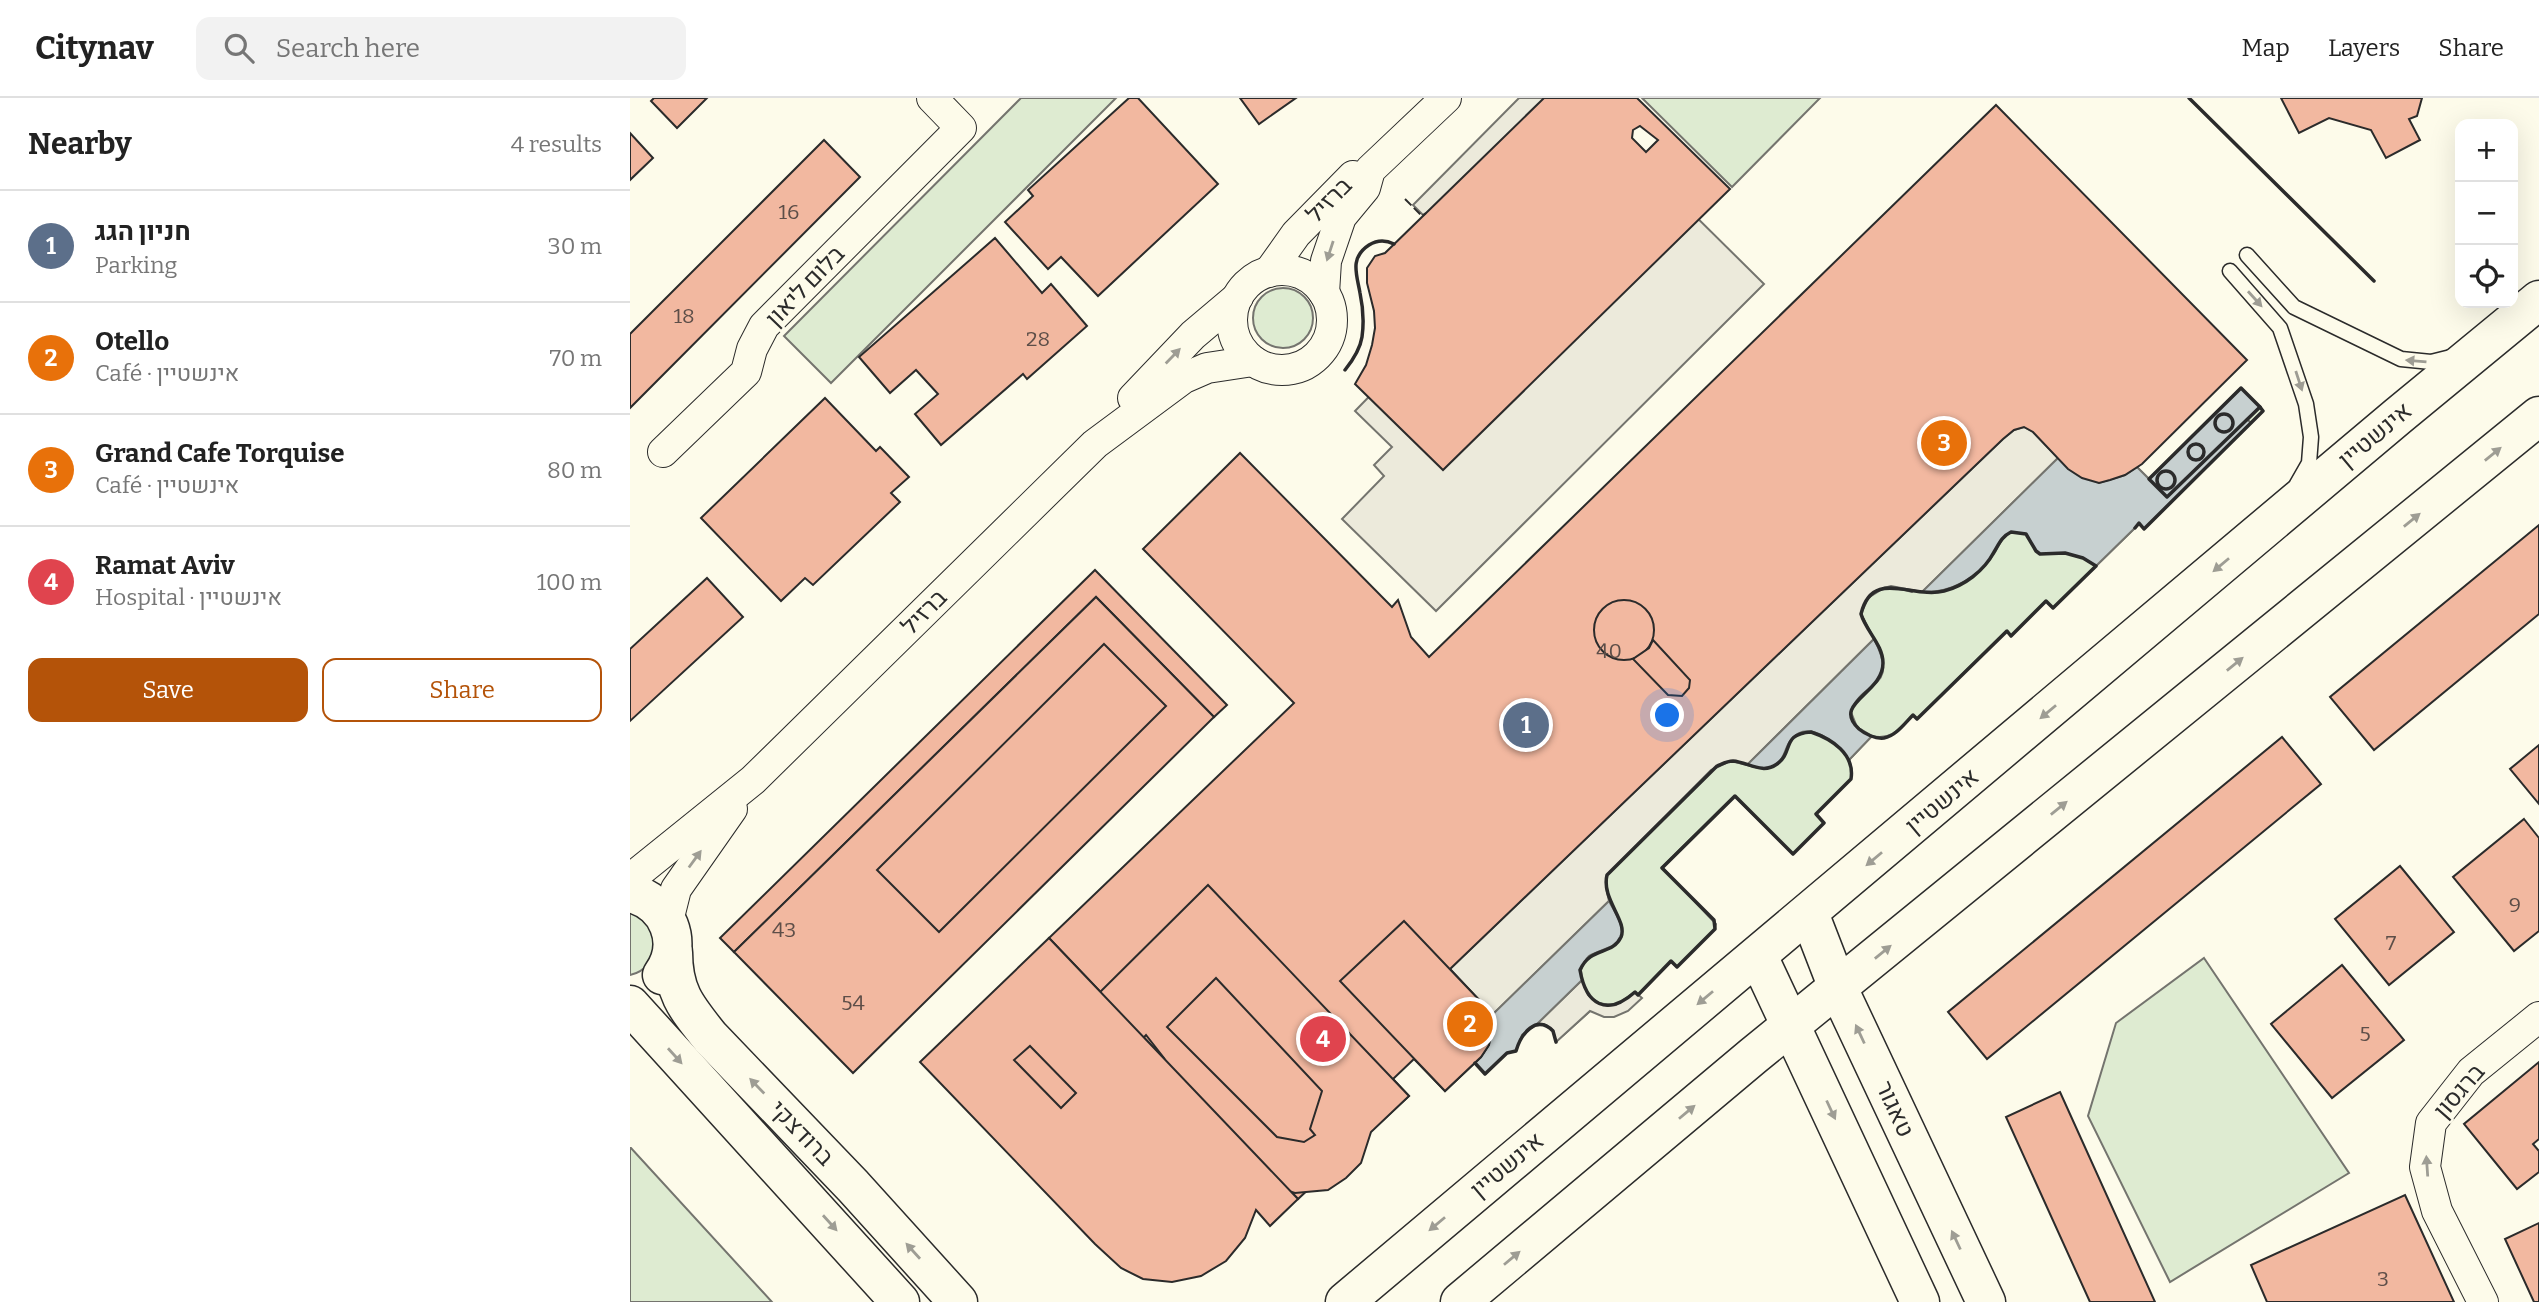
<!DOCTYPE html>
<meta charset="utf-8">
<style>
body{margin:0;font-family:Bitter,Heebo,serif;background:#f2f2f2;color:#222}
.controls{position:absolute;right:21px;top:21px;display:grid;overflow:hidden;border-radius:14px;box-shadow:0 7px 28px #0002}
.controls button{width:63px;height:63px;display:grid;place-items:center;padding:0;border:0;border-bottom:2px solid #e0e0e0;background:#fff;color:#222;font:35px sans-serif}
.you{position:absolute;left:1038px;top:618px;width:24px;height:24px;margin:-18px;border:5px solid #fff;border-radius:50%;background:#1a73e8;box-shadow:0 0 0 10px #1a73e833}
.badge{display:grid;place-items:center;width:46px;height:46px;border-radius:50%;background:#b45309;color:#fff;font-size:23px;font-weight:700}
.pin{position:absolute;translate:-50% -50%;border:4px solid #fff;box-shadow:0 2px 7px #0006}
.list{margin:0;padding:0;list-style:none}
h2{display:flex;justify-content:space-between;align-items:center;height:91px;margin:0;padding:0 28px;font-size:30px}
h2 small{font-size:23px;font-weight:400;color:#767676}
.list li{display:grid;grid-template-columns:46px 1fr auto;gap:21px;align-items:center;box-sizing:border-box;height:112px;padding:0 28px;border-top:2px solid #e0e0e0}
.list b{display:block;font-size:26px;white-space:nowrap}
.list p{margin:0;font-size:23px;white-space:nowrap;color:#767676}
.list em{font-size:23px;font-style:normal;color:#767676}
.actions{display:flex;gap:14px;padding:21px 28px}
.actions a{flex:1;padding:16px 0;border:2px solid #b45309;border-radius:14px;text-align:center;font-size:24px;color:#b45309}
.actions .main{background:#b45309;color:#fff}
.icon{flex:none;width:38px;height:38px;fill:none;stroke:currentColor;stroke-width:2;stroke-linecap:round;stroke-linejoin:round}
.map{position:relative;flex:none;width:1909px;height:1204px;overflow:hidden}
header{display:flex;align-items:center;gap:42px;box-sizing:border-box;height:98px;padding:0 35px;background:#fff;border-bottom:2px solid #e0e0e0}
header strong{font-size:33px}
nav{display:flex;gap:38px;margin-inline-start:auto;font-size:24px}
.search{width:490px;height:63px;background:#f2f2f2;display:flex;align-items:center;gap:18px;box-sizing:border-box;padding:0 24px;border-radius:14px;color:#767676;font-size:26px}
main{display:flex}
aside{flex:1;background:#fff}
.map>svg:first-child{display:block}
</style>
<header>
<strong>Citynav</strong>
<div class="search"><svg class="icon" aria-label="search" viewBox="0 0 24 24"><circle cx="10" cy="10" r="6"/><path d="M15 15l6 6"/></svg>Search here</div>
<nav><a>Map</a><a>Layers</a><a>Share</a></nav>
</header>
<main>
<aside>
<h2>Nearby<small>4 results</small></h2>
<ul class="list">
<li><span class="badge" style="background:#5c6f8a">1</span><div><b>חניון הגג</b><p>Parking</p></div><em>30 m</em></li>
<li><span class="badge" style="background:#e8710a">2</span><div><b>Otello</b><p>Café · אינשטיין</p></div><em>70 m</em></li>
<li><span class="badge" style="background:#e8710a">3</span><div><b>Grand Cafe Torquise</b><p>Café · אינשטיין</p></div><em>80 m</em></li>
<li><span class="badge" style="background:#e0444e">4</span><div><b>Ramat Aviv</b><p>Hospital · אינשטיין</p></div><em>100 m</em></li>
</ul>
<div class="actions"><a class="main">Save</a><a>Share</a></div>
</aside>
<div class="map">
<svg width="1909" height="1204" viewBox="0 0 1909 1204">
<rect width="100%" height="100%" fill="#fdfbea"/>
<g fill="#deebd1" stroke="#74746e" stroke-width="2">
<polygon points="391,0 486,0 201,285 154,238"/>
<polygon points="1012,0 1190,0 1102,89"/>
<circle cx="653" cy="220" r="30"/>
<path d="M1611 290 1633 313 1514 431 1509 426 1423 510 1416 503 1381 538 1376 533 1287 621 1283 617C1270 630 1261 643 1242 638L1219 662 1221 668V681L1186 716 1194 725 1163 756 1104 698 1032 769 1086 826 1085 831 1047 869 1041 864 1008 897 1005 894 986 908 969 905 926 944 923 932C906 916 891 936 886 953L877 955 855 976 845 965C859 951 862 939 859 920L977 797V777L1081 672 1100 663 1108 664 1244 541 1231 516C1238 487 1258 487 1282 494L1428 360 1469 385 1495 377 1507 369 1519 381Z"/>
<path d="M0 814C31 824 33 870 0 877Z"/>
<polygon points="1574,860 1719,1075 1540,1184 1458,1018 1486,925"/>
<polygon points="0,1050 1,1050 142,1204 0,1204"/>
</g>
<g fill="#eceadb" stroke="#74746e" stroke-width="2">
<polygon points="889,0 946,0 1134,186 806,513 712,421 754,378 744,367 762,349 725,313 764,273 845,169 783,107"/>
<polygon points="1394,329 1403,334 1428,360 1292,494 1261,488 1254,490 1238,500 1231,516 1244,541 1117,667 1100,663 1081,672 977,777 976,790 979,803 859,920 820,871 1373,341 1384,332"/>
<polygon points="952,882 958,897 969,905 978,908 986,907 1005,894 1012,900 998,913 984,919 974,919 960,913 926,944 923,932 914,926 907,926"/>
</g>
<g fill="#c7d0d0" stroke="#74746e" stroke-width="2">
<path d="M1611 290 1630 309 1617 321 1621 325 1514 431 1509 426 1466 468 1453 460 1435 455 1410 456 1406 453 1396 436 1381 434C1371 440 1370 446 1364 456 1348 480 1321 495 1292 494L1428 360 1469 385 1495 377 1507 369 1519 381Z"/>
<path d="M1244 541C1271 593 1231 581 1221 614L1227 629 1242 638 1219 662C1208 645 1178 620 1161 642 1155 649 1155 659 1148 665 1138 673 1127 670 1117 667Z"/>
<path d="M979 803C983 811 989 819 991 828 998 850 970 850 959 858 955 862 953 867 951 872L952 882 907 926 892 937 886 953 877 955 855 976 845 965C859 951 862 939 859 920Z"/>
</g>
<g fill="#f2b8a0" stroke="#2b2b2b" stroke-width="2" fill-rule="evenodd">
<polygon points="24,0 77,0 47,30 21,3"/>
<polygon points="499,0 508,0 588,86 468,198 431,159 418,171 375,124 403,98 398,92"/>
<polygon points="610,0 666,0 629,26"/>
<path d="M914 0H1007L1100 91 813 372 725 286 736 267 742 247 745 230 744 213 737 185V170L745 158 755 155ZM1010 28 1028 42 1016 54 1002 40 1003 32Z"/>
<polygon points="1651,0 1792,0 1787,18 1779,21 1790,42 1756,60 1741,32 1699,20 1669,35"/>
<polygon points="1366,7 1617,262 1512,366 1495,377 1480,382 1469,385 1452,380 1438,371 1403,334 1394,329 1384,332 1373,341 820,871 854,907 859,920 861,934 859,947 851,959 815,993 784,961 763,981 779,998 668,1101 419,840 664,605 513,451 610,355 762,509 768,502 781,539 799,559"/>
<polygon points="0,35 23,60 0,82"/>
<polygon points="194,42 230,79 0,310 0,236"/>
<polygon points="365,140 412,195 421,186 457,228 397,281 393,276 311,347 285,316 308,296 286,272 260,295 229,259"/>
<polygon points="195,300 246,353 250,349 279,379 261,395 270,404 183,487 175,480 151,503 71,420"/>
<polygon points="1909,427 1909,516 1744,652 1700,599"/>
<polygon points="465,472 597,607 584,619 466,499 104,854 90,840"/>
<polygon points="77,480 113,519 0,623 0,551"/>
<polygon points="466,499 584,619 223,975 104,854"/>
<circle cx="994" cy="532" r="30"/>
<polygon points="1023,542 1060,582 1059,590 1052,598 1038,597 1003,561 1019,550"/>
<polygon points="474,546 536,608 309,834 247,772"/>
<polygon points="1652,639 1691,686 1357,961 1318,914"/>
<polygon points="1909,647 1909,706 1880,671"/>
<polygon points="1894,721 1909,740 1909,833 1884,853 1823,779"/>
<polygon points="1770,768 1824,834 1759,887 1705,821"/>
<path d="M578 787 779 998 741 1034 731 1065 716 1080 698 1092 665 1095 642 1088 623 1075 596 1051 563 1013 534 960 516 937 504 950 461 903ZM586 880 692 993 680 1031 685 1037 674 1044 647 1039 537 929Z"/>
<polygon points="774,823 854,907 859,920 861,934 859,947 851,959 815,993 710,883"/>
<polygon points="419,840 668,1101 640,1128 626,1112 615,1140 596,1163 571,1178 542,1184 513,1181 491,1170 465,1146 290,964"/>
<polygon points="1712,867 1774,942 1702,1000 1641,926"/>
<polygon points="400,948 446,995 431,1010 384,962"/>
<polygon points="1909,964 1909,1041 1903,1046 1909,1053 1909,1074 1887,1091 1834,1026"/>
<polygon points="1430,994 1525,1204 1460,1204 1376,1019"/>
<polygon points="1775,1097 1824,1204 1637,1204 1621,1167"/>
<polygon points="1909,1125 1909,1204 1904,1204 1875,1141"/>
</g>
<g fill="none" stroke-linecap="round" stroke-linejoin="round">
<g stroke="#2b2b2b" stroke-width="17">
<g id="lane">
<polyline points="1617,157 1664,209 1771,261 1801,264 1821,259"/>
<polyline points="1600,173 1650,230 1676,306 1681,339 1679,365 1667,386"/>
</g>
</g>
<g stroke="#2b2b2b" stroke-width="32">
<g id="street">
<circle cx="652" cy="222" r="50"/>
<polyline points="639,174 666,136 723,78"/>
<polyline points="694,195 696,163 711,119 735,90 740,72 816,0"/>
<polyline points="503,300 563,237 608,199"/>
<polyline points="33,354 116,274 122,251 134,228 331,30 302,0"/>
<polyline points="0,781 123,682 465,346 554,280 577,270 623,263"/>
<polyline points="38,823 46,791 102,711"/>
<polyline points="1853,1204 1807,1113 1795,1069 1801,1025 1841,974 1909,919"/>
</g>
</g>
<g stroke="#2b2b2b" stroke-width="41">
<g id="secondary">
<path d="M0 795C38 804 55 845 32 877"/>
<polyline points="1179,815 1208,890 1356,1204"/>
<path d="M43 854C43 894 56 909 80 939L223 1088 328 1204"/>
<polyline points="1128,858 1290,1204"/>
<polyline points="0,907 270,1204"/>
<polyline points="715,1204 1768,318 1909,202"/>
<polyline points="830,1204 1123,958 1909,318"/>
</g>
</g>
<use href="#lane" stroke="#fdfbea" stroke-width="14"/>
<use href="#street" stroke="#fdfbea" stroke-width="30"/>
<use href="#secondary" stroke="#fdfbea" stroke-width="38"/>
<polyline stroke="#2b2b2b" stroke-width="2" stroke-dasharray="9 3.5" stroke-linecap="butt" points="775,101 792,118 796,115"/>
<g stroke="#2b2b2b" stroke-width="3.5">
<polyline points="1559,0 1744,183"/>
<path d="M715 272C723 262 730 252 732 239 734 225 733 209 730 195 727 177 719 160 739 147 747 142 756 142 764 146"/>
<polygon points="1611,290 1630,309 1537,399 1519,381"/>
<circle cx="1594" cy="325" r="9"/>
<circle cx="1566" cy="354" r="8"/>
<circle cx="1536" cy="382" r="9"/>
<polyline points="1505,430 1509,425 1514,431 1633,313 1630,309"/>
<path d="M1381 434 1396 436 1406 453 1410 456 1435 455 1453 460 1466 468 1423 510 1416 503 1381 538 1377 533 1287 621 1283 617C1275 625 1266 638 1254 640 1245 641 1235 636 1229 631 1201 605 1253 596 1253 565 1253 547 1236 533 1231 516 1242 470 1282 501 1314 493 1334 488 1354 473 1364 454 1369 446 1371 439 1381 434Z"/>
<path d="M1181 634C1202 641 1225 656 1221 681L1186 716 1194 725 1163 756 1105 698 1032 770 1084 822 1085 831 1047 869 1041 863 1008 897 1005 894C977 919 956 907 950 872 961 848 982 858 991 839 998 823 971 801 977 777L1087 668C1092 666 1097 663 1103 663 1118 664 1132 677 1147 666 1164 654 1151 636 1181 634Z"/>
<path d="M845 965 855 976 877 955 886 953C891 936 906 916 923 933L926 944"/>
</g>
</g>
<defs><path id="oneway-solid" d="M-6-.8H1V-3.2L6.5 0L1 3.2V.8H-6Z" transform="scale(1.75)"/></defs>
<g fill="#9e9d94">
<use href="#oneway-solid" transform="translate(700 153) rotate(108)"/>
<use href="#oneway-solid" transform="translate(1625 201) rotate(48)"/>
<use href="#oneway-solid" transform="translate(543 258) rotate(-46)"/>
<use href="#oneway-solid" transform="translate(1786 263) rotate(-175)"/>
<use href="#oneway-solid" transform="translate(1669 283) rotate(72)"/>
<use href="#oneway-solid" transform="translate(1863 356) rotate(-39)"/>
<use href="#oneway-solid" transform="translate(1782 422) rotate(-39)"/>
<use href="#oneway-solid" transform="translate(1591 467) rotate(140)"/>
<use href="#oneway-solid" transform="translate(1605 566) rotate(-39)"/>
<use href="#oneway-solid" transform="translate(1418 614) rotate(140)"/>
<use href="#oneway-solid" transform="translate(1429 710) rotate(-39)"/>
<use href="#oneway-solid" transform="translate(65 761) rotate(-54)"/>
<use href="#oneway-solid" transform="translate(1244 761) rotate(140)"/>
<use href="#oneway-solid" transform="translate(1253 854) rotate(-39)"/>
<use href="#oneway-solid" transform="translate(1075 900) rotate(140)"/>
<use href="#oneway-solid" transform="translate(1230 936) rotate(-115)"/>
<use href="#oneway-solid" transform="translate(45 958) rotate(48)"/>
<use href="#oneway-solid" transform="translate(127 988) rotate(-134)"/>
<use href="#oneway-solid" transform="translate(1201 1012) rotate(65)"/>
<use href="#oneway-solid" transform="translate(1057 1014) rotate(-40)"/>
<use href="#oneway-solid" transform="translate(1797 1068) rotate(-94)"/>
<use href="#oneway-solid" transform="translate(200 1125) rotate(48)"/>
<use href="#oneway-solid" transform="translate(807 1126) rotate(140)"/>
<use href="#oneway-solid" transform="translate(1326 1142) rotate(-115)"/>
<use href="#oneway-solid" transform="translate(283 1153) rotate(-132)"/>
<use href="#oneway-solid" transform="translate(882 1160) rotate(-40)"/>
</g>
<g text-anchor="middle" dominant-baseline="central" stroke-width="5" stroke-linejoin="round" paint-order="stroke">
<g font-size="21" fill="#5d4e48">
<text x="159" y="114">16</text>
<text x="54" y="218">18</text>
<text x="408" y="241">28</text>
<text x="979" y="553">40</text>
<text x="1885" y="807">9</text>
<text x="154" y="832">43</text>
<text x="1761" y="845">7</text>
<text x="223" y="905">54</text>
<text x="1735" y="936">5</text>
<text x="1753" y="1181">3</text>
</g>
<g font-size="24" fill="#2b2b2b" stroke="#fdfbea">
<text transform="translate(699 102) rotate(-45)">ברזיל</text>
<text transform="translate(175 188) rotate(-46)">בלום ליאון</text>
<text transform="translate(1745 337) rotate(-40)">אינשטיין</text>
<text transform="translate(294 514) rotate(-45)">ברזיל</text>
<text transform="translate(1312 703) rotate(-40)">אינשטיין</text>
<text transform="translate(1829 993) rotate(-49)">ברגסון</text>
<text transform="translate(1265 1011) rotate(65)">טאגור</text>
<text transform="translate(172 1035) rotate(46)">ברודצקי</text>
<text transform="translate(877 1067) rotate(-40)">אינשטיין</text>
</g>
</g>
</svg>
<div class="controls">
<button>+</button>
<button>−</button>
<button><svg class="icon" aria-label="locate" viewBox="0 0 24 24"><circle cx="12" cy="12" r="6"/><path d="M12 2v4M12 18v4M2 12h4M18 12h4"/></svg></button>
</div>
<div class="you"></div>
<div class="pin badge" style="left:896px;top:627px;background:#5c6f8a">1</div>
<div class="pin badge" style="left:840px;top:926px;background:#e8710a">2</div>
<div class="pin badge" style="left:1314px;top:345px;background:#e8710a">3</div>
<div class="pin badge" style="left:693px;top:941px;background:#e0444e">4</div>
</div>
</main>
